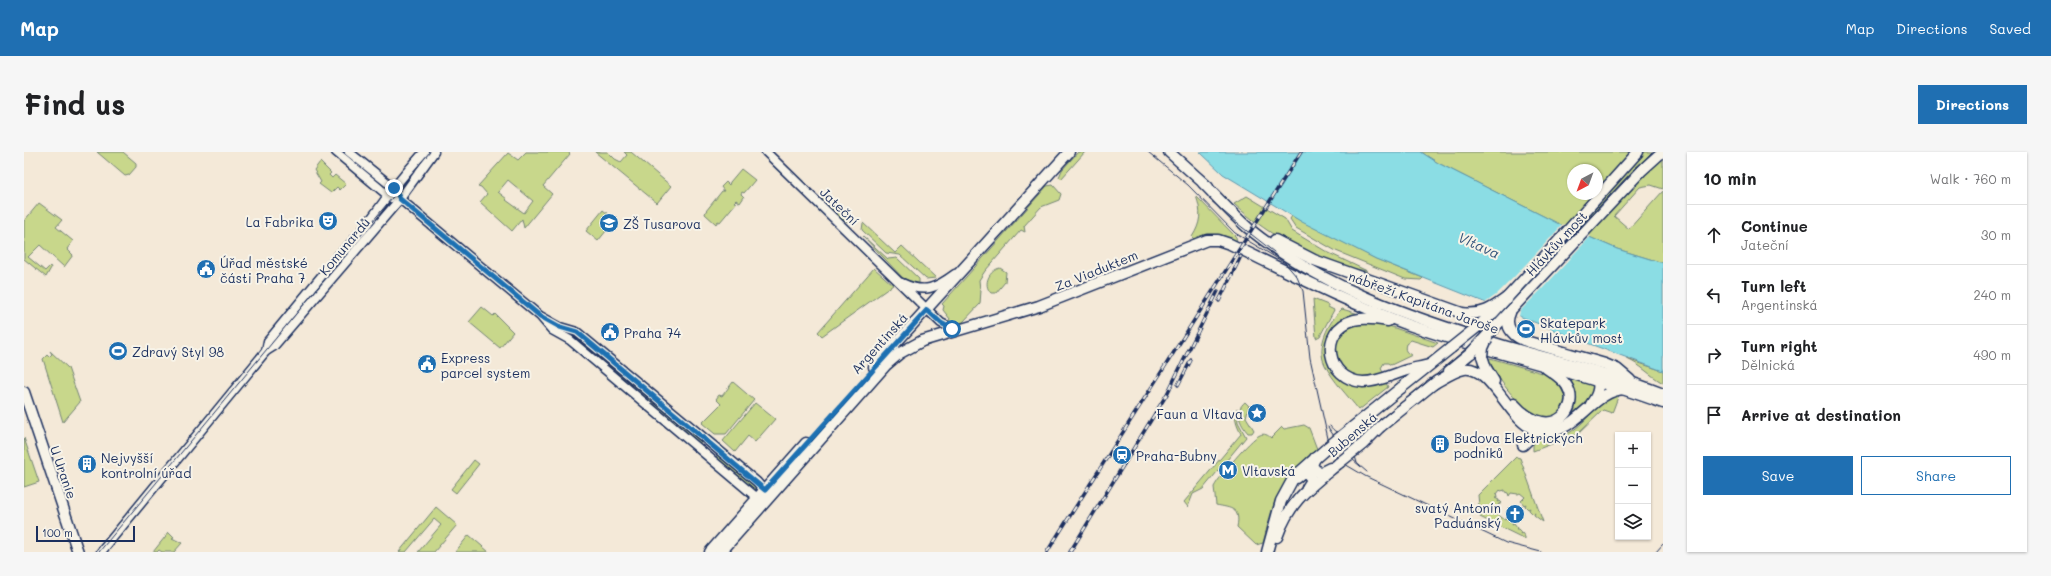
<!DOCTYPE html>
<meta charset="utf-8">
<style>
body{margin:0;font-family:Mali,sans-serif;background:#f6f6f6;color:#202124}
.controls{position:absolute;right:12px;bottom:12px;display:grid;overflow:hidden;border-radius:0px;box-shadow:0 1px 3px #0004}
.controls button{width:36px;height:36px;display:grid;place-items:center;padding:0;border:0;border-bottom:1px solid #e0e0e0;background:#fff;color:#202124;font:20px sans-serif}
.compass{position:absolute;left:1543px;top:12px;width:36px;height:36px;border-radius:50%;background:#fff;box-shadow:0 1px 3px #0004;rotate:221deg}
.scale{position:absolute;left:12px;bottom:10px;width:99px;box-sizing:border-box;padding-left:4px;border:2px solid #1b2f5e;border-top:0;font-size:11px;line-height:14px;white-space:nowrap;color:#1b2f5e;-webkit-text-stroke:3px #f7f3e8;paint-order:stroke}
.stop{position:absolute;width:12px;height:12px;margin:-9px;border:3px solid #1f6fb2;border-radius:50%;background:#fff}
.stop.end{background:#1f6fb2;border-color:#fff;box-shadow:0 1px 4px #0008}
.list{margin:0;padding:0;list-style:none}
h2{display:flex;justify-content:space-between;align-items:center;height:52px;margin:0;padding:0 16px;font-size:17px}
h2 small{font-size:13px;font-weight:400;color:#757577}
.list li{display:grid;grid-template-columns:26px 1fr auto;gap:12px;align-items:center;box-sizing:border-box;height:60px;padding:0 16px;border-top:1px solid #e0e0e0}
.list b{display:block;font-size:15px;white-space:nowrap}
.list p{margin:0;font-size:13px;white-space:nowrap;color:#757577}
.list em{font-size:13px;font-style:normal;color:#757577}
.actions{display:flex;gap:8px;padding:12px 16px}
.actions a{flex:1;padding:9px 0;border:1px solid #1f6fb2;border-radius:0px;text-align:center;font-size:14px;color:#1f6fb2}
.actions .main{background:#1f6fb2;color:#fff}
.icon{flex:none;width:22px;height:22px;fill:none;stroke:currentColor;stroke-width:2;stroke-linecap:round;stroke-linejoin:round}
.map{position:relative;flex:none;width:1639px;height:400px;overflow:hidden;border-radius:0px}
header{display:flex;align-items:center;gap:24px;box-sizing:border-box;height:56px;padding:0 20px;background:#1f6fb2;color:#fff}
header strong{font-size:19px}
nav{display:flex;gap:22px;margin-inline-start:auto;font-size:14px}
.intro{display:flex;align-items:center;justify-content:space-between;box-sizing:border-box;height:96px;padding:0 24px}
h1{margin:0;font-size:28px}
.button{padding:10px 18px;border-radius:0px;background:#1f6fb2;color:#fff;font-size:14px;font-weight:700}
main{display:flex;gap:24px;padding:0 24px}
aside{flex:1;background:#fff;border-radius:0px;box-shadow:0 1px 3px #0004}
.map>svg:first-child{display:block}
</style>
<header>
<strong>Map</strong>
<nav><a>Map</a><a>Directions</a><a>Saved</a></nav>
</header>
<div class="intro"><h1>Find us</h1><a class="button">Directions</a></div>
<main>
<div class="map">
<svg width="1639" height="400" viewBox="0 0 1639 400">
<rect width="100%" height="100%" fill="#f4e9d8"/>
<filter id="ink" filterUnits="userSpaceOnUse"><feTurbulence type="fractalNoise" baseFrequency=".025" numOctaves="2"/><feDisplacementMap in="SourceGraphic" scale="8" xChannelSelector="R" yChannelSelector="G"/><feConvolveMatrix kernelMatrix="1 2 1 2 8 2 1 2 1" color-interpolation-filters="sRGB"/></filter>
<g filter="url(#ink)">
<g fill="#c8d78b" stroke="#728374" fill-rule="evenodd">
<polygon points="73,0 99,0 112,11 112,15 105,23 101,24"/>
<path d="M502 0H544L546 2 519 34 528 42 500 76 498 67 488 79 456 50 463 42 457 35 454 34 484 1 494 8ZM484 28 509 49 500 61 482 48 483 47 474 40Z"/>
<polygon points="571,0 584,0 591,7 597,10 603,3 600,0 607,0 647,34 633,51"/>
<polygon points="1054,0 1061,0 1037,27 1035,25 1038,18"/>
<path d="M1397 0H1639V37L1627 33 1616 35 1590 64 1605 77 1639 39V111L1593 97 1535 72 1414 11ZM1549 18H1573V42H1549Z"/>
<polygon points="296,10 307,21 305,23 308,26 311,23 322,32 316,38 313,35 307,41 295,32 297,30 290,18"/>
<polygon points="717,17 731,28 720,41 718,40 717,42 720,45 716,51 712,48 710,50 712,51 696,70 694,69 692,72 681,62 682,59 698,39 700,39 697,35 702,30 705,33 706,30"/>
<polygon points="1029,33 1037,42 1035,48 1017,55 1000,74 1001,80 997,78 961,119 955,128 956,138 957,138 956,152 939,170 929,173 923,171 926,167 919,158 920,154 918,152 1023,34"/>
<path d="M797 41 827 70C818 71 795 50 797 41Z"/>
<path d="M1172 44 1212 85 1213 91 1186 84 1170 87 1168 85C1177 71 1178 60 1172 44Z"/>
<path d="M1223 44 1261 67 1268 79 1303 100 1343 119C1295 112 1246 85 1210 52Z"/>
<polygon points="15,51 38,68 32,75 49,89 43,97 49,103 40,115 16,93 4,105 21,119 26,114 27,116 22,125 0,107 0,69"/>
<polygon points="579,58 591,68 574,89 562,79"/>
<polygon points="1268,64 1352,107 1399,126 1397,128 1381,127 1312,99 1272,76 1266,67"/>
<polygon points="839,71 871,101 878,94 912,126 902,127 876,103 862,101 838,78"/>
<polygon points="839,84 864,107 873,106 895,127 895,134 879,126"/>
<polygon points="850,116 869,133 798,184 794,180"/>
<path d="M976 116 982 120 981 130 972 141H967C958 132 966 118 976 116Z"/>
<polygon points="1289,147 1304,153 1304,155 1310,158 1296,184 1292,186"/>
<polygon points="458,155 469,164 471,162 489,180 476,196 445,170"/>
<path d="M1318 157 1335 162C1325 165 1317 167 1310 175 1294 194 1303 227 1328 233 1339 236 1351 233 1362 231L1364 235 1335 258C1324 244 1309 229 1301 213 1292 195 1304 170 1318 157Z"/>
<path d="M1338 171 1362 173 1414 191 1409 195 1387 188 1382 192C1380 198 1382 201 1388 203L1367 213 1364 211H1360L1357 216 1359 221C1352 223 1345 226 1337 226 1317 225 1303 198 1317 182 1322 175 1330 173 1338 171Z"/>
<polygon points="553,184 679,287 678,290 675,292 551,188"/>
<polygon points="26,199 44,216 56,250 39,270 19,207 23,203 25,205 28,202"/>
<path d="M1466 206 1522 222C1542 233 1553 264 1523 266 1502 267 1473 226 1465 209Z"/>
<path d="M1603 207 1639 219V231C1625 223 1617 213 1603 207Z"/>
<path d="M1455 211C1459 223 1497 267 1507 272 1528 283 1554 268 1552 244 1552 237 1547 231 1545 225L1572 233C1570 247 1561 255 1550 264 1505 307 1481 235 1450 214Z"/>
<polygon points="709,230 730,248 702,282 691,282 678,271 697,252 692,247 695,243 698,244"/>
<path d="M1597 242 1594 245 1588 261 1579 258 1554 282 1509 299V290L1513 286C1523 285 1531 287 1541 283 1563 273 1573 247 1597 242Z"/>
<path d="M1221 250 1225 254 1222 265 1230 278 1228 281H1224C1216 272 1210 259 1221 250Z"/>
<polygon points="731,251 751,267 731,290 724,284 711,300 699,289"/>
<path d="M1213 256 1214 270 1222 285 1179 337 1169 342 1164 355 1160 350 1217 282C1213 274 1209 266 1213 256Z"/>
<path d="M1280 273 1285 276 1293 297 1282 306 1283 308C1252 335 1249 352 1239 391L1232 393 1213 375C1217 356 1207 356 1192 353L1190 335C1195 325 1226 287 1236 283 1240 281 1244 283 1247 286L1258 275 1260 277Z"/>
<polygon points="0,286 15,330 0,335"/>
<polygon points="696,302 734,336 731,338 692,306 693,303"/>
<polygon points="1492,305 1496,306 1519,370 1510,363 1511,361 1509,362 1505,358 1506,356 1504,357 1501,354 1502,352 1500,353 1497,349 1501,345 1496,341 1494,342 1487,341 1485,344 1484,341 1481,340 1481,338 1477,339 1476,338 1473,342 1472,341 1473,346 1471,346 1475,348 1474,350 1476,349 1478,351 1474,353 1474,357 1477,358 1473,362 1481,368 1483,365 1484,369 1486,368 1489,371 1488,373 1490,372 1493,376 1492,377 1494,377 1497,380 1496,382 1498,381 1501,385 1501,387 1456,365 1454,343"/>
<polygon points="450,308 455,312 432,341 427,337"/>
<polygon points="412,355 433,373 410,400 394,400 417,373 410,367 382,400 375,400"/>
<polygon points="145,380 150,385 148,386 158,391 150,400 138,400 135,398 133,400 129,400"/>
<polygon points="445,383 465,400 431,400"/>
</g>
<polygon fill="#8bdde4" stroke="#5e97ae" points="1176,0 1397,0 1414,11 1535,72 1593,97 1639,111 1639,219 1555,188 1352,107 1278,70 1199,22"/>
<g fill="#f4e9d8">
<polygon points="1539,72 1567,84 1547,105 1519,94"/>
<polygon points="1519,94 1547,106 1518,137 1490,125"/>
<polygon points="1490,125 1518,137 1496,159 1495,164 1500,167 1428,139 1461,151 1472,143"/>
</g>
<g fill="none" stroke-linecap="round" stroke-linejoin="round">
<g stroke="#1b2f5e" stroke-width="11">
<g id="minor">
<polyline points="312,0 367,46"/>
<polyline points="325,0 370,36 376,47 516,164 528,178 546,188 738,350"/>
<polyline points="742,0 917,171 932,178"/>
<path d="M878 131C901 142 912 136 931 122"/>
<polyline points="518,165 536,175 553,180 733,330 743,342"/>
<path d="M242 199 244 189 314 104C336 85 350 62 367 40 377 26 389 13 400 0"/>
<polyline points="77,400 242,199 250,194 376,47 410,0"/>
</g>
</g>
<g stroke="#1b2f5e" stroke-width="13">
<g id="major">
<polyline points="1145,0 1184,35"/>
<path d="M1179 31C1194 46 1208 62 1224 76 1296 135 1389 166 1477 193 1531 209 1587 221 1639 242"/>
<path d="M1251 88 1290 108 1438 161C1458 164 1469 156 1484 145"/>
<path d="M1486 161C1479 176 1491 186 1505 190L1581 212 1593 217 1606 228"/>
<path d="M1364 169C1353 167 1341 165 1330 168 1294 178 1302 228 1339 230 1355 230 1369 222 1383 218 1390 216 1398 215 1405 213"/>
<polyline points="1452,176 1469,161 1505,122 1614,0"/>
<polyline points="1470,176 1617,19 1638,0"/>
<polyline points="1458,204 1462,216 1470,229"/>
<polyline points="850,215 1045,0"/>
<polyline points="1425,219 1447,201"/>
<path d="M1407 233C1417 228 1429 219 1440 217 1468 213 1485 271 1513 278 1551 288 1566 238 1601 237"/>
<polyline points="1377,236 1427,196"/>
<polyline points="0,240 54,400"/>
<path d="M1490 252C1497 260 1507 268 1518 270 1538 274 1554 252 1543 234 1538 226 1529 221 1522 216"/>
<path d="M1567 252C1574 243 1578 233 1571 223"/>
<polyline points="1356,275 1413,229"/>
<polyline points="1499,293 1508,284 1517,279"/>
<polyline points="1291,306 1288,313 1292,319 1298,320 1306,316"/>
<polyline points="1272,326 1279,320 1284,322 1288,328 1283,336"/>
<path d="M1253 385C1266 348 1286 335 1315 311"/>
<polyline points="686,400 782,291"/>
<path d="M697 400 862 213 876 201 898 189 1015 154 1183 88H1194L1206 92C1266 121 1322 150 1385 173 1469 202 1556 220 1639 251"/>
<polyline points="1243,400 1257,349 1270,325 1304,295"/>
</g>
</g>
<use href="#minor" stroke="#f7f3e8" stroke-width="8"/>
<use href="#major" stroke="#f7f3e8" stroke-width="10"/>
<g stroke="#1b2f5e" stroke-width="1">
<polyline points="1124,0 1164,33 1211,81 1261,111 1273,125 1279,139 1286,206 1305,291 1311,303 1319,311 1341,324 1482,391 1517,400"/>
<polyline points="1185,47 1214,72 1250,100"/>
<path d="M1306 274C1314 285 1326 285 1337 278"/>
<polyline points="1304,275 1321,301 1343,320"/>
<polyline points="1310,287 1319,292 1327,290 1406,228 1452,188 1628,0"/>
<polyline points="1333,311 1329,297 1335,285"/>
<polyline points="75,400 406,0"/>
<polyline points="1632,400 1639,392"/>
</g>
<g stroke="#1b2f5e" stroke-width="3.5">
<g id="rail">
<polyline points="1195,149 1217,104"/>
<polyline points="1154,233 1167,208"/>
<polyline points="1023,400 1277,0"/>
<polyline points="1046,400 1143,242 1194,139"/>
</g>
</g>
<use href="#rail" stroke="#f7f3e8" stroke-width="2" stroke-dasharray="6" stroke-linecap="butt"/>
<g stroke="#1b2f5e" stroke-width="13" stroke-linecap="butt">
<g id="major-bridge">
<polyline points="1427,196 1452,176"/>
<polyline points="1447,201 1470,176"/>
<polyline points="1458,204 1459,196 1463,187"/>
<polyline points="1304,295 1377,236"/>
<polyline points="1315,311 1339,292 1356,275"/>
</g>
</g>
<use href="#major-bridge" stroke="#f7f3e8" stroke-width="10"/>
</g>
</g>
<g fill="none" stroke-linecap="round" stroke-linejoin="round" filter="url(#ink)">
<polyline stroke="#1f6fb2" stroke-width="5" points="370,36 376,47 516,164 536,175 553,180 741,338 903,158 917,171 928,177"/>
</g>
<defs>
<g id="theatre-disc" transform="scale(1)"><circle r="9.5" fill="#1f6fb2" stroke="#f7f3e8"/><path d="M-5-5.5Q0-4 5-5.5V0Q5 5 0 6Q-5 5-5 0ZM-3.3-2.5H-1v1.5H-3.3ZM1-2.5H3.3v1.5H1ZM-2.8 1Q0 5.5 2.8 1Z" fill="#fff"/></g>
<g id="school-disc" transform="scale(1)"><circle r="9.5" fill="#1f6fb2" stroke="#f7f3e8"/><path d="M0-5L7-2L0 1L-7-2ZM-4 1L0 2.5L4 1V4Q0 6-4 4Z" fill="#fff"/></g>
<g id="civic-disc" transform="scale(1)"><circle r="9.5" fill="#1f6fb2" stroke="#f7f3e8"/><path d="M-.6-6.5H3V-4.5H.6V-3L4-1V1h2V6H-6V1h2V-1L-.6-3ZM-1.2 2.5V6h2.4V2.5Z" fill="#fff"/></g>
<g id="stadium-disc" transform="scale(1)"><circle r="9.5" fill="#1f6fb2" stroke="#f7f3e8"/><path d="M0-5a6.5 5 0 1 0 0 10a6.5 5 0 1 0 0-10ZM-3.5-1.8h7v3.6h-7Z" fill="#fff"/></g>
<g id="sight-disc" transform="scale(1)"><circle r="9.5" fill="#1f6fb2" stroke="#f7f3e8"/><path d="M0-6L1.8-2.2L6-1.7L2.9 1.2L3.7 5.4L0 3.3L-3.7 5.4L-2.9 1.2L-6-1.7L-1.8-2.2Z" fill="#fff"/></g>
<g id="building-disc" transform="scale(1)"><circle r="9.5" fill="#1f6fb2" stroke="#f7f3e8"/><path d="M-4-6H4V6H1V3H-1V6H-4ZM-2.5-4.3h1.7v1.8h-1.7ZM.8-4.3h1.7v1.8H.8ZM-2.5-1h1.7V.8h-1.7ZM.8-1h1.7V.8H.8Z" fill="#fff"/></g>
<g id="station-disc" transform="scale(1)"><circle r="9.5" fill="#1f6fb2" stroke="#f7f3e8"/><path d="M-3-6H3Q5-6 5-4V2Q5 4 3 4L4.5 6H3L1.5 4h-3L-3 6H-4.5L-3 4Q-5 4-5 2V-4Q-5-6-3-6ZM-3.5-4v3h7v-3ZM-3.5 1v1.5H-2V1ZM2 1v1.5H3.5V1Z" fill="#fff"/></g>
<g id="metro-disc" transform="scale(1)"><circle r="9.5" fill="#1f6fb2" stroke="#f7f3e8"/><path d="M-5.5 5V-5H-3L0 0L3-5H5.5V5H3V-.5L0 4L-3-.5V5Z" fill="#fff"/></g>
<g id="church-disc" transform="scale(1)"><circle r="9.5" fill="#1f6fb2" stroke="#f7f3e8"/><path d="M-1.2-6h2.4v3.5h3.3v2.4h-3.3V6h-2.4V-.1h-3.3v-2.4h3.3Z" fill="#fff"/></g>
</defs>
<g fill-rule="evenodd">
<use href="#theatre-disc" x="304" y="69"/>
<use href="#school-disc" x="585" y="71"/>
<use href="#civic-disc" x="182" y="117"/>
<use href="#stadium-disc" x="1502" y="177"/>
<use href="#civic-disc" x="586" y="180"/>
<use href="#stadium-disc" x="94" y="199"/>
<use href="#civic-disc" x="403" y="212"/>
<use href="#sight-disc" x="1233" y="261"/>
<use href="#building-disc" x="1416" y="292"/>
<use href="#station-disc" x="1098" y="303"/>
<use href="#building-disc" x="63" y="312"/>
<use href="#metro-disc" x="1204" y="318"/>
<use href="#church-disc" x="1491" y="362"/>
</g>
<g text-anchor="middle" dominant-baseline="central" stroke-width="4" stroke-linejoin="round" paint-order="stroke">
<g font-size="13" fill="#1b2f5e" stroke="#f7f3e8">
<text transform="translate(816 54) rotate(44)">Jateční</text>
<text transform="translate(1532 91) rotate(-47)">Hlávkův most</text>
<text transform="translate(320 94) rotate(-50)">Komunardů</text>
<text transform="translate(1072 118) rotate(-22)">Za Viaduktem</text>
<text transform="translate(1400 150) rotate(20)">nábřeží Kapitána Jaroše</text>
<text transform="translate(855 191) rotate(-48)">Argentinská</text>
<text transform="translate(1328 282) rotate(-41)">Bubenská</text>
<text transform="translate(40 320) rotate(71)">U Uranie</text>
</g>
<g font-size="13" fill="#1b2f5e" stroke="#f7f3e8" text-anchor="start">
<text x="290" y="69" text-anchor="end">La Fabrika</text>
<text x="599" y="71">ZŠ Tusarova</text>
<text x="196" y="110">Úřad městské<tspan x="196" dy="15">části Praha 7</tspan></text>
<text x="1516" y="170">Skatepark<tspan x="1516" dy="15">Hlávkův most</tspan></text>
<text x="600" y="180">Praha 74</text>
<text x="108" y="199">Zdravý Styl 98</text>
<text x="417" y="205">Express<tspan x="417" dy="15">parcel system</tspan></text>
<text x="1219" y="261" text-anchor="end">Faun a Vltava</text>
<text x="1430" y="285">Budova Elektrických<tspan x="1430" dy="15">podniků</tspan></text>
<text x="1112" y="303">Praha-Bubny</text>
<text x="77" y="305">Nejvyšší<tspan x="77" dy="15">kontrolní úřad</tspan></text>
<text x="1218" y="318">Vltavská</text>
<text x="1477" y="355" text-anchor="end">svatý Antonín<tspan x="1477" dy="15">Paduánský</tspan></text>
</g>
<g font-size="14" font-style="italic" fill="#315279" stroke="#f7f3e8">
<text transform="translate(1455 93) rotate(24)">Vltava</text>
</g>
</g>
</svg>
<div class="controls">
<button>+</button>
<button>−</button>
<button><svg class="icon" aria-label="layers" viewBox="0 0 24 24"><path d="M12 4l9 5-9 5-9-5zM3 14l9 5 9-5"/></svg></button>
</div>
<svg class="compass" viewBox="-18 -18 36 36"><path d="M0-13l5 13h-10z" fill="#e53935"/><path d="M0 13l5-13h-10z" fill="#757577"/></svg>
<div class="scale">100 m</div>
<div class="stop" style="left:928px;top:177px"></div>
<div class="stop end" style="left:370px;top:36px"></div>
</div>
<aside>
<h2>10 min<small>Walk · 760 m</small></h2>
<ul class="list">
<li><svg class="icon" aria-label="ahead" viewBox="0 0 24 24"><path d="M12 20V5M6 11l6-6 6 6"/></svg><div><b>Continue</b><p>Jateční</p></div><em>30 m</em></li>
<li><svg class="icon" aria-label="left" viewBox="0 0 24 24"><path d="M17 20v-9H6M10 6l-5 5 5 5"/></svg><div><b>Turn left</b><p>Argentinská</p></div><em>240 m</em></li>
<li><svg class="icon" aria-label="right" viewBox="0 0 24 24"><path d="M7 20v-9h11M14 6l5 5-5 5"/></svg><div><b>Turn right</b><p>Dělnická</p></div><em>490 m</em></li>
<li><svg class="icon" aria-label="arrive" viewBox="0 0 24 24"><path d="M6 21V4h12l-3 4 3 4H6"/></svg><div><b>Arrive at destination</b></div></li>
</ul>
<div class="actions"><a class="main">Save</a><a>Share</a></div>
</aside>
</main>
